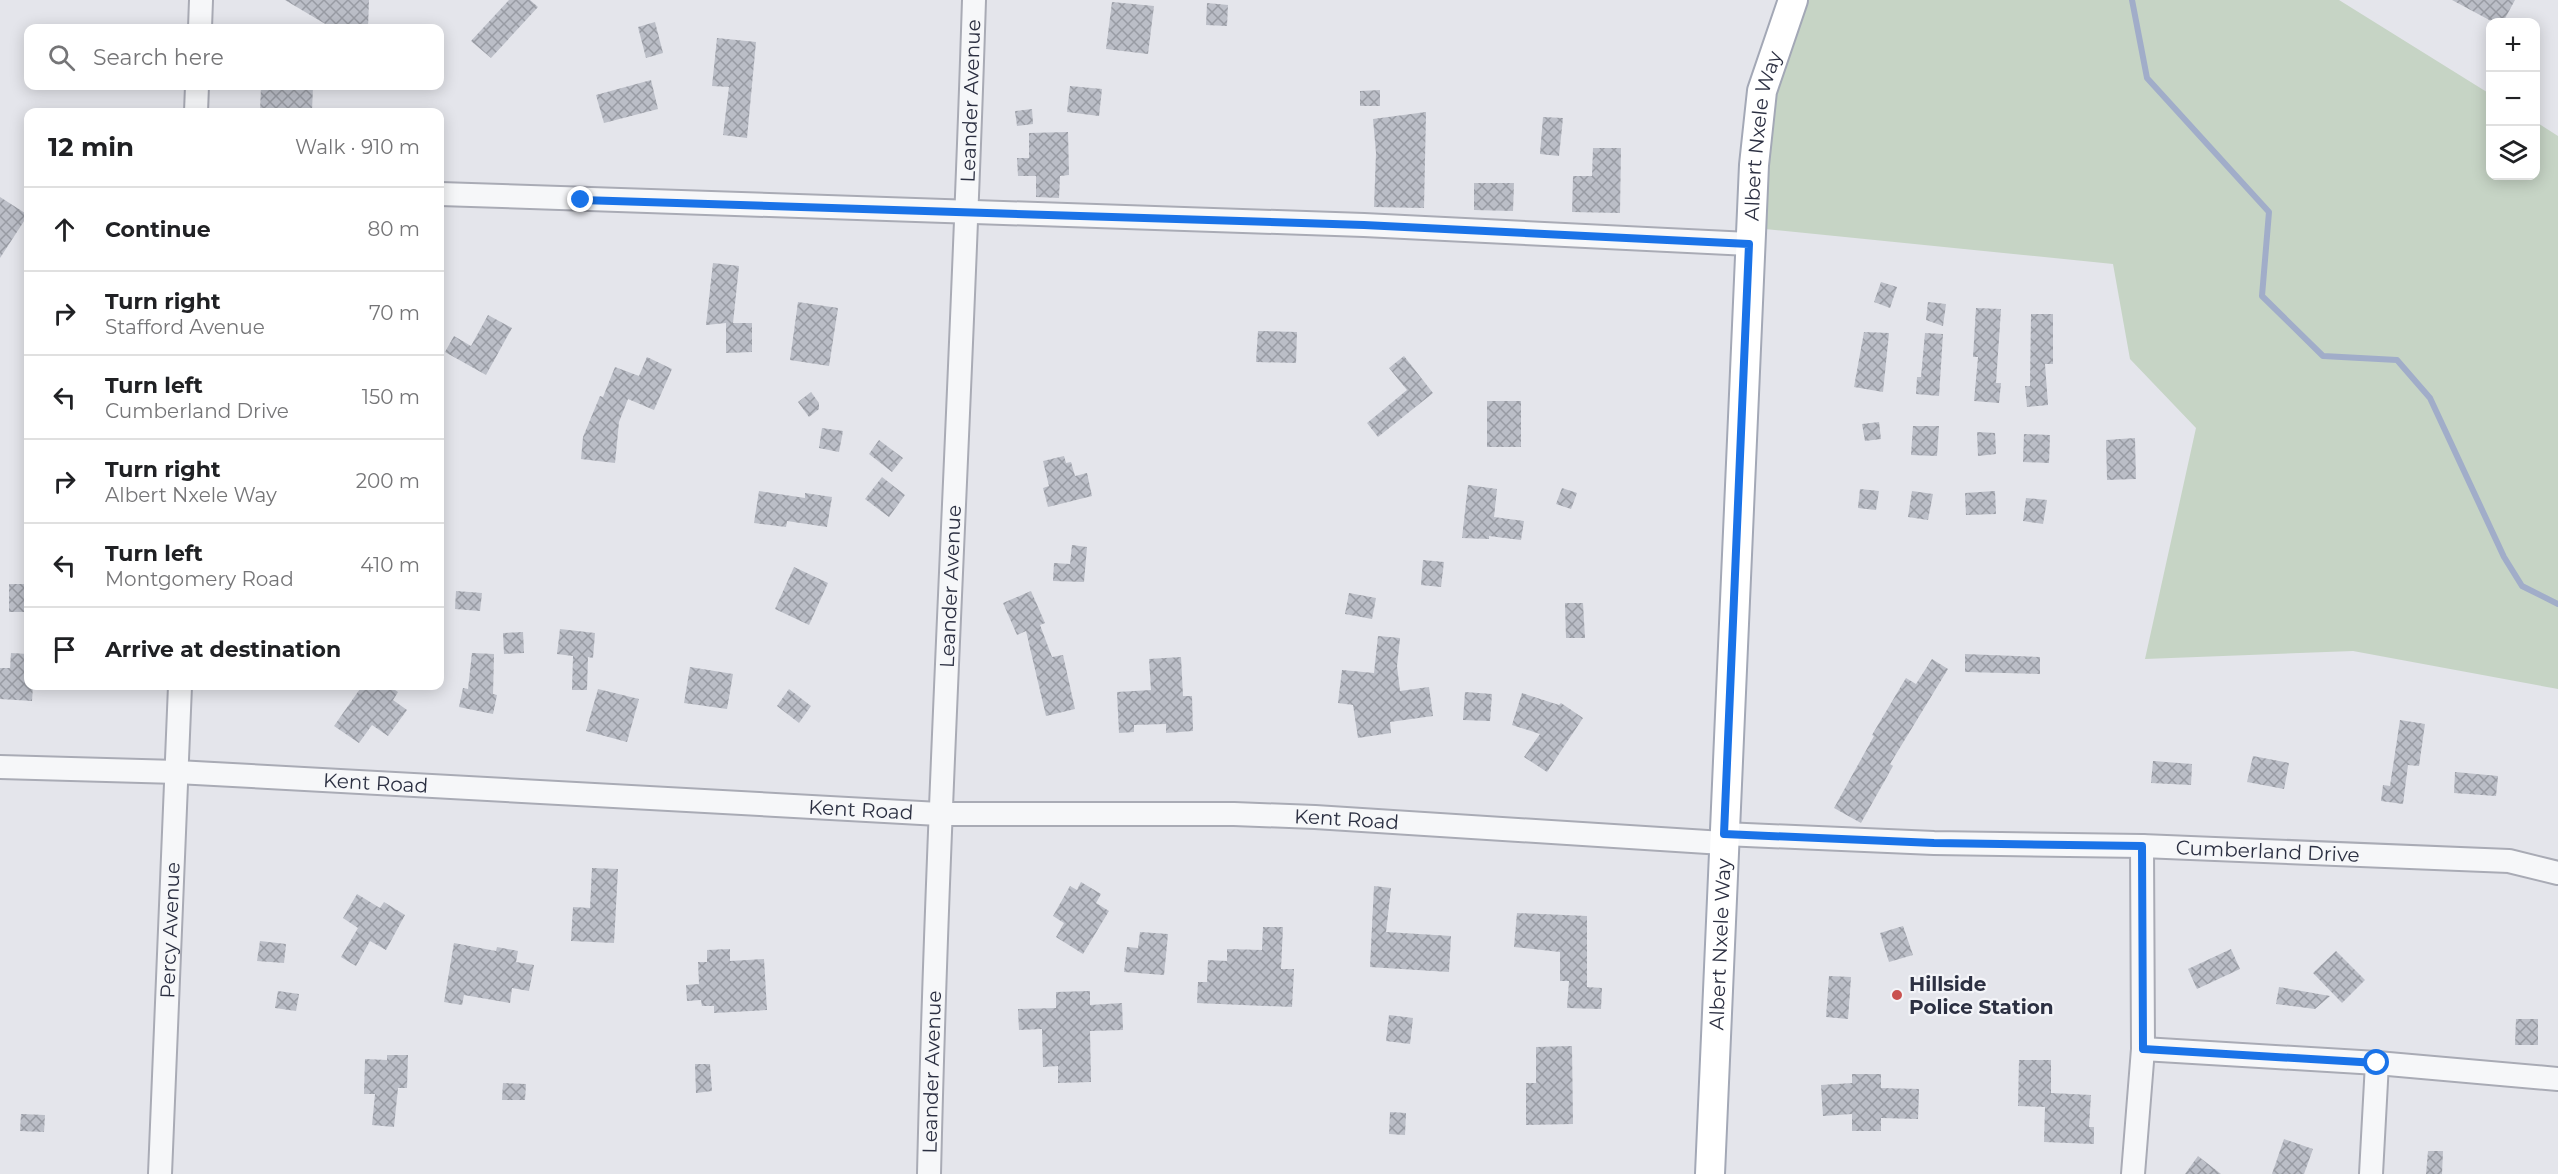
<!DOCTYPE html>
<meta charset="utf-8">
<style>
body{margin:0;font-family:Montserrat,sans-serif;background:#f6f6f6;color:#202124}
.controls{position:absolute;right:18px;top:18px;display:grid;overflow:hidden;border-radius:12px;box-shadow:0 3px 15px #0003}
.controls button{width:54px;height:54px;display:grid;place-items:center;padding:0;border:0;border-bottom:2px solid #e0e0e0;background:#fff;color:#202124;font:30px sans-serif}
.stop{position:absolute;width:18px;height:18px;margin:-14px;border:4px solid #1a73e8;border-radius:50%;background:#fff}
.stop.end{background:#1a73e8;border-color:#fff;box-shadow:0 2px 6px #0008}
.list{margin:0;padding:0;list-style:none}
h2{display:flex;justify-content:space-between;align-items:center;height:78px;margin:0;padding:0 24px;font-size:26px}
h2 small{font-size:20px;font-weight:400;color:#757577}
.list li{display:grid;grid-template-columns:39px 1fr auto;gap:18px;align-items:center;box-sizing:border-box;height:84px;padding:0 24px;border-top:2px solid #e0e0e0}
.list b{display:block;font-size:22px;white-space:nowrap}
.list p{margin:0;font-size:20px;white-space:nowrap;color:#757577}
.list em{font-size:20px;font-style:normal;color:#757577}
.icon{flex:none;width:33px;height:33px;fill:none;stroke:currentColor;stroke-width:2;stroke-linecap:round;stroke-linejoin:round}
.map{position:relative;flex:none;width:2558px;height:1174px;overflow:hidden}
.search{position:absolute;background:#fff;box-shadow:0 3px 15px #0003;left:24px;top:24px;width:420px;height:66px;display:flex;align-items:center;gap:15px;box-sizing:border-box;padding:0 21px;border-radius:12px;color:#757577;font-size:22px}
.panel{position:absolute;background:#fff;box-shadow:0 3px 15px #0003;left:24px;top:108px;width:420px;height:582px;border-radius:12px}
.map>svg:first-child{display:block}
</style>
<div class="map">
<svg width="2558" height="1174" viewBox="0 0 2558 1174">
<defs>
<pattern id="building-cross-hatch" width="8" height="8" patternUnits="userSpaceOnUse" patternTransform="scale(1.5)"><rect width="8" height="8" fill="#bbbec7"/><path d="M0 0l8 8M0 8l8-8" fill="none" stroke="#989ba3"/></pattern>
</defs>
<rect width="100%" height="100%" fill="#e4e5eb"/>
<polygon fill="#c6d4c5" points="1800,0 2339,0 2490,94 2490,176 2536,176 2536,122 2558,136 2558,689 2353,651 2145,659 2196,428 2130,359 2113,264 1755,228 1769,90"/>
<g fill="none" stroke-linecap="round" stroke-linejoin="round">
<polyline stroke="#a1adc9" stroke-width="6" points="2132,0 2147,78 2269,212 2262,296 2323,356 2397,360 2430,398 2504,557 2522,586 2558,604"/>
</g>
<g fill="url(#building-cross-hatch)">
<polygon points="285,0 369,0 368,28 332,28"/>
<polygon points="509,0 530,0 538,7 491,58 471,41"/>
<polygon points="2452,0 2515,0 2503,22 2493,22"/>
<polygon points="1112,2 1154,6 1148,54 1106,49"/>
<polygon points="1207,3 1228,5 1227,26 1206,25"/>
<polygon points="655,22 663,53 646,58 638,27"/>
<polygon points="717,38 756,42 747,138 723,135 729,87 712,86"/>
<polygon points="651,80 658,109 604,123 596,95"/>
<polygon points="261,86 313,86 312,112 260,112"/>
<polygon points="1070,86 1102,89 1099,116 1067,112"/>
<polygon points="1380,90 1380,106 1360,106 1360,91"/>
<polygon points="1032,109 1033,124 1017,126 1015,111"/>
<polygon points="1426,112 1424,208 1374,207 1376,153 1373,119"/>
<polygon points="1543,117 1563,118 1559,156 1540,154"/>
<polygon points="1068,132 1069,175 1060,176 1059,198 1036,197 1036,176 1018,176 1017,158 1029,158 1029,133"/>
<polygon points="1593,148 1621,148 1620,213 1572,212 1573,176 1592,176"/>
<polygon points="1474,183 1514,183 1513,211 1474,210"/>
<polygon points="0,197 28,215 0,258"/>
<polygon points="713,263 739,266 733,323 731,323 752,323 752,352 726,353 726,323 706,325"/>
<polygon points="1881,282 1897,287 1890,308 1874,302"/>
<polygon points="798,302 838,308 829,366 790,360"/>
<polygon points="1928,302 1946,304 1943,326 1926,320"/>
<polygon points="1976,308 2001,309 1996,383 2001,383 1999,403 1974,401 1978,357 1973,357"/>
<polygon points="2031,314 2053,314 2053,364 2045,364 2048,405 2027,407 2025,386 2030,386"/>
<polygon points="488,315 512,328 486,375 445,352 454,336 471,346"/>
<polygon points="1258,331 1297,332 1296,363 1256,362"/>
<polygon points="1864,332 1889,333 1883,392 1854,387"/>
<polygon points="1925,333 1943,334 1939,396 1916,394 1917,377 1921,377"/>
<polygon points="1404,356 1433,393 1378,437 1367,423 1407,390 1389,368"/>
<polygon points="647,357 672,369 654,410 628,399 619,422 615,463 581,459 583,437 600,396 603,397 615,367 639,376"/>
<polygon points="811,392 819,403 819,409 809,417 798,402"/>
<rect x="1487" y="401" width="34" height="46"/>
<polygon points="1879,422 1881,439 1865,441 1862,424"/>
<polygon points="1913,426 1939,426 1937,456 1911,455"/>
<polygon points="822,428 843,431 839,452 819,448"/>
<polygon points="1977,432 1995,433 1996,454 1978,456"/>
<polygon points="2024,434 2050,435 2049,463 2023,462"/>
<polygon points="2135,438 2136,479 2107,480 2106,440"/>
<polygon points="879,440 903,458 892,472 869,454"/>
<polygon points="1064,456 1066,463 1071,462 1075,476 1087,473 1092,496 1048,507 1043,488 1049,486 1043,461"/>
<polygon points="882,477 905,495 889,517 865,499"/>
<polygon points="1468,485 1497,489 1494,517 1524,521 1521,540 1489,536 1489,539 1462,538"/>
<polygon points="1562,488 1577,493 1571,509 1556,504"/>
<polygon points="1860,489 1879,491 1876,510 1858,508"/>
<polygon points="759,491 805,498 805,493 832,497 827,527 787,521 786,527 754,523"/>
<polygon points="1912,491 1933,494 1928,520 1908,517"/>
<polygon points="1995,491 1996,514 1966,515 1965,493"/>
<polygon points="2026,498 2047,500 2043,524 2023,521"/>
<polygon points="1072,545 1087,547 1084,582 1053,581 1054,563 1070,564"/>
<polygon points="1423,560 1444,562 1441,587 1421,585"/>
<polygon points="794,567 828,583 809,625 775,609"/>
<rect x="9" y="584" width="17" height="28"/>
<polygon points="456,591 482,593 480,611 455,609"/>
<polygon points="1031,591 1045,623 1040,625 1052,657 1063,655 1075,709 1046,716 1026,631 1017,635 1003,603"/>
<polygon points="1349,593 1376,598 1372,619 1345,614"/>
<polygon points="1565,603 1583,603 1585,638 1566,638"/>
<polygon points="560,629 595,633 593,658 588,657 587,690 572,690 573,656 557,654"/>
<polygon points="523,632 524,653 504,654 503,633"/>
<polygon points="1378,636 1400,638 1397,666 1400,691 1429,687 1433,716 1390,722 1391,733 1358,738 1353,705 1338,703 1342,670 1374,673"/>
<polygon points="11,653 28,654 28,686 33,686 32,701 0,699 0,668 10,668"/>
<polygon points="472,653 494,654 493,694 497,695 493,714 459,707 463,688 468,689"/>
<polygon points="1965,654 2040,657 2040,674 1965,672"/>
<polygon points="1181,657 1183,696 1192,696 1193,731 1166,733 1166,724 1134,725 1134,732 1119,733 1117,692 1151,690 1149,659"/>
<polygon points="1932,659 1948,669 1890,764 1893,766 1861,823 1834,808 1874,736 1872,735 1906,678 1916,684"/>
<polygon points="690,667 733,674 727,709 684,703"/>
<polygon points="362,686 389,686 398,692 393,700 407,710 388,736 372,725 359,743 334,726"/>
<polygon points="598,689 639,699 627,742 586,731"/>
<polygon points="789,689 811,706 799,723 777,706"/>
<polygon points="1465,692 1492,694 1490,721 1463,720"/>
<polygon points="1522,693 1559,705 1561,703 1583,718 1547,772 1524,757 1540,734 1512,725"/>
<polygon points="2400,720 2425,724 2419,766 2408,765 2403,804 2381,801 2383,785 2390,786"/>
<polygon points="2253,756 2289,763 2284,789 2247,782"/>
<polygon points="2153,761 2192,764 2191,785 2151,783"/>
<polygon points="2455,772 2498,776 2496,796 2454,793"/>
<polygon points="592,868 618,869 614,943 571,941 573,907 590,908"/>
<polygon points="1081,882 1101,894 1096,903 1109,911 1083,954 1056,937 1064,923 1053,916 1070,886 1077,890"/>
<polygon points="1374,886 1391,888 1386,932 1451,936 1449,972 1370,967"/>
<polygon points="357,894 380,908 384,902 405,915 386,950 370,941 356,966 341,957 358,928 343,918"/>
<polygon points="1517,913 1587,916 1587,987 1602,988 1601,1009 1567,1008 1569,981 1560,981 1560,952 1514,947"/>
<polygon points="1903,926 1913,955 1889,962 1880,933"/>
<polygon points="1263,927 1283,927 1281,969 1294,969 1292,1007 1197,1003 1198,982 1207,982 1208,960 1227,961 1227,949 1262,950"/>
<polygon points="1140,932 1168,934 1164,975 1124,972 1127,947 1138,948"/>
<polygon points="260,941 286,944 284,963 257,961"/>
<polygon points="454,943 496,951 497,947 518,951 516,962 534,965 529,991 512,988 510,1003 464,995 462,1005 444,1002"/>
<polygon points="730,949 730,961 764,959 767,1010 714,1013 714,1006 702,1006 701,1000 687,1001 686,985 699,984 698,962 707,962 707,950"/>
<polygon points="2231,949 2240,969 2197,989 2188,969"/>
<polygon points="2336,951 2365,980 2342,1003 2313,973"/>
<polygon points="1829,976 1851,977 1848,1019 1826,1017"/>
<polygon points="2279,987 2330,996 2315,1009 2276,1004"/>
<polygon points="278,991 299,994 296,1011 275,1008"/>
<polygon points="1090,991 1090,1005 1122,1003 1123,1030 1090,1031 1091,1082 1058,1083 1058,1066 1043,1067 1042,1029 1019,1030 1018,1009 1056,1008 1056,992"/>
<polygon points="1389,1015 1413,1018 1410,1044 1386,1041"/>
<polygon points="2516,1019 2538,1019 2538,1045 2515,1045"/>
<polygon points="1572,1046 1573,1124 1526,1125 1526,1083 1536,1083 1536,1047"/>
<polygon points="387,1055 408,1055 407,1088 398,1088 394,1127 372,1125 375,1094 364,1094 365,1059 387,1060"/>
<polygon points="2019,1060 2051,1060 2051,1093 2091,1095 2089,1127 2094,1127 2094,1144 2044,1142 2045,1107 2018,1106"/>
<polygon points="695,1064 710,1064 712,1091 696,1093"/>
<polygon points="1852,1074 1881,1074 1881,1088 1919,1089 1918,1119 1881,1118 1881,1131 1852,1131 1852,1114 1823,1116 1821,1085 1852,1083"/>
<polygon points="503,1083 526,1084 525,1100 502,1100"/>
<polygon points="1390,1112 1406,1113 1405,1135 1389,1134"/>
<polygon points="21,1114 45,1115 44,1132 20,1131"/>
<polygon points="2284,1139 2313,1149 2304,1174 2272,1174"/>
<polygon points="2428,1151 2443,1151 2442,1174 2426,1174"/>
<polygon points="2198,1156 2221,1174 2185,1174"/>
</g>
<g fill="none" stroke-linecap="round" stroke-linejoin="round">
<g stroke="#a9abb5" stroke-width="26">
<g id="minor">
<polyline points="200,28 201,0"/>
<polyline points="196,112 197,86"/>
<polyline points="440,194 1364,225 1749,244"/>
<path id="s1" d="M0 767 177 772 939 814H1234L1315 817 1723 843"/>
<path id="s2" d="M1724 834 1934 843 2142 846 2509 861 2558 873"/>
<polyline points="2143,1049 2377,1063 2558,1079"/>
<path id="s3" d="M160 1174 180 686"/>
<path id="s4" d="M929 1174C938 782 962 391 974 0"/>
<polyline points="2133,1174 2143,1049 2142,846"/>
<polyline points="2371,1174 2377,1063"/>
</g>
</g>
<g stroke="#a3a8b6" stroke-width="32">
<g id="major">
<path id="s5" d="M1710 1174 1754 165 1762 91 1793 0"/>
</g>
</g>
<use href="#minor" stroke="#f6f7f9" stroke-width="22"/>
<use href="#major" stroke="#fff" stroke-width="28"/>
</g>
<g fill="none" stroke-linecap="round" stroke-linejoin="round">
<polyline stroke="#1a73e8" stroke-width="8" points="581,200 1364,225 1749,244 1724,834 1934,843 2142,846 2143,1049 2377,1063"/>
</g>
<circle fill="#c95250" stroke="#f3f4f8" stroke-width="2" cx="1897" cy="995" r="6"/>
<g text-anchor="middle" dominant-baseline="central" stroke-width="4.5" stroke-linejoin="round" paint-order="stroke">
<g font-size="20" fill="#2c3042" stroke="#f3f4f8">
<text stroke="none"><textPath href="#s4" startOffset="1074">Leander Avenue</textPath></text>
<text stroke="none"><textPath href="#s5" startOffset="1040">Albert Nxele Way</textPath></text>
<text stroke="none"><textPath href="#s4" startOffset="588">Leander Avenue</textPath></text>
<text stroke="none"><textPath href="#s1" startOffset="376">Kent Road</textPath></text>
<text stroke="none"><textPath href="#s1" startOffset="862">Kent Road</textPath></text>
<text stroke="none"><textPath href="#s1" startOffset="1348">Kent Road</textPath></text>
<text stroke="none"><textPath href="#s2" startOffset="544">Cumberland Drive</textPath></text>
<text stroke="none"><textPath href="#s3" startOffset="244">Percy Avenue</textPath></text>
<text stroke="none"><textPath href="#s5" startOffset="230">Albert Nxele Way</textPath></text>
<text stroke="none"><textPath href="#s4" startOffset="102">Leander Avenue</textPath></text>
</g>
<g font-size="20" font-weight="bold" fill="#2c3042" stroke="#f3f4f8" text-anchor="start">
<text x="1909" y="984">Hillside<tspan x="1909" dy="23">Police Station</tspan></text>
</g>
</g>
</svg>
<div class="controls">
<button>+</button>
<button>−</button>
<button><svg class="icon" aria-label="layers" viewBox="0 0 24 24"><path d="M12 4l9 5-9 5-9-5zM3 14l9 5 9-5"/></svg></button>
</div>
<div class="stop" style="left:2377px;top:1063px"></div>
<div class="stop end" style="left:581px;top:200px"></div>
<div class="search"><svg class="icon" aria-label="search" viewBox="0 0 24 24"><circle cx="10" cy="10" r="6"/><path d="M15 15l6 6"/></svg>Search here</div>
<section class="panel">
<h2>12 min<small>Walk · 910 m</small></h2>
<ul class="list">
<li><svg class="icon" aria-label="ahead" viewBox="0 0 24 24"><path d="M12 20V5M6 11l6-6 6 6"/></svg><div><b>Continue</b></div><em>80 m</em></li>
<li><svg class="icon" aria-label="right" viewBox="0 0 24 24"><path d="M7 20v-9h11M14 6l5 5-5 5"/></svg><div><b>Turn right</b><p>Stafford Avenue</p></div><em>70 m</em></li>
<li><svg class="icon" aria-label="left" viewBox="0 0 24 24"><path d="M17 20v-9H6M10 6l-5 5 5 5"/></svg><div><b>Turn left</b><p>Cumberland Drive</p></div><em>150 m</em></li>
<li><svg class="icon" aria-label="right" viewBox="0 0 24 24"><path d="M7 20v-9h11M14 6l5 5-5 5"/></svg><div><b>Turn right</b><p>Albert Nxele Way</p></div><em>200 m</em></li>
<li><svg class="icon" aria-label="left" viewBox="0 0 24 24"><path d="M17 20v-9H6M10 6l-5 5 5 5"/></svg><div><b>Turn left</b><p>Montgomery Road</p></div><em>410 m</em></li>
<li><svg class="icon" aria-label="arrive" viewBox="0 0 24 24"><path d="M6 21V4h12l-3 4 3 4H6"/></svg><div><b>Arrive at destination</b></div></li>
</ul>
</section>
</div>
